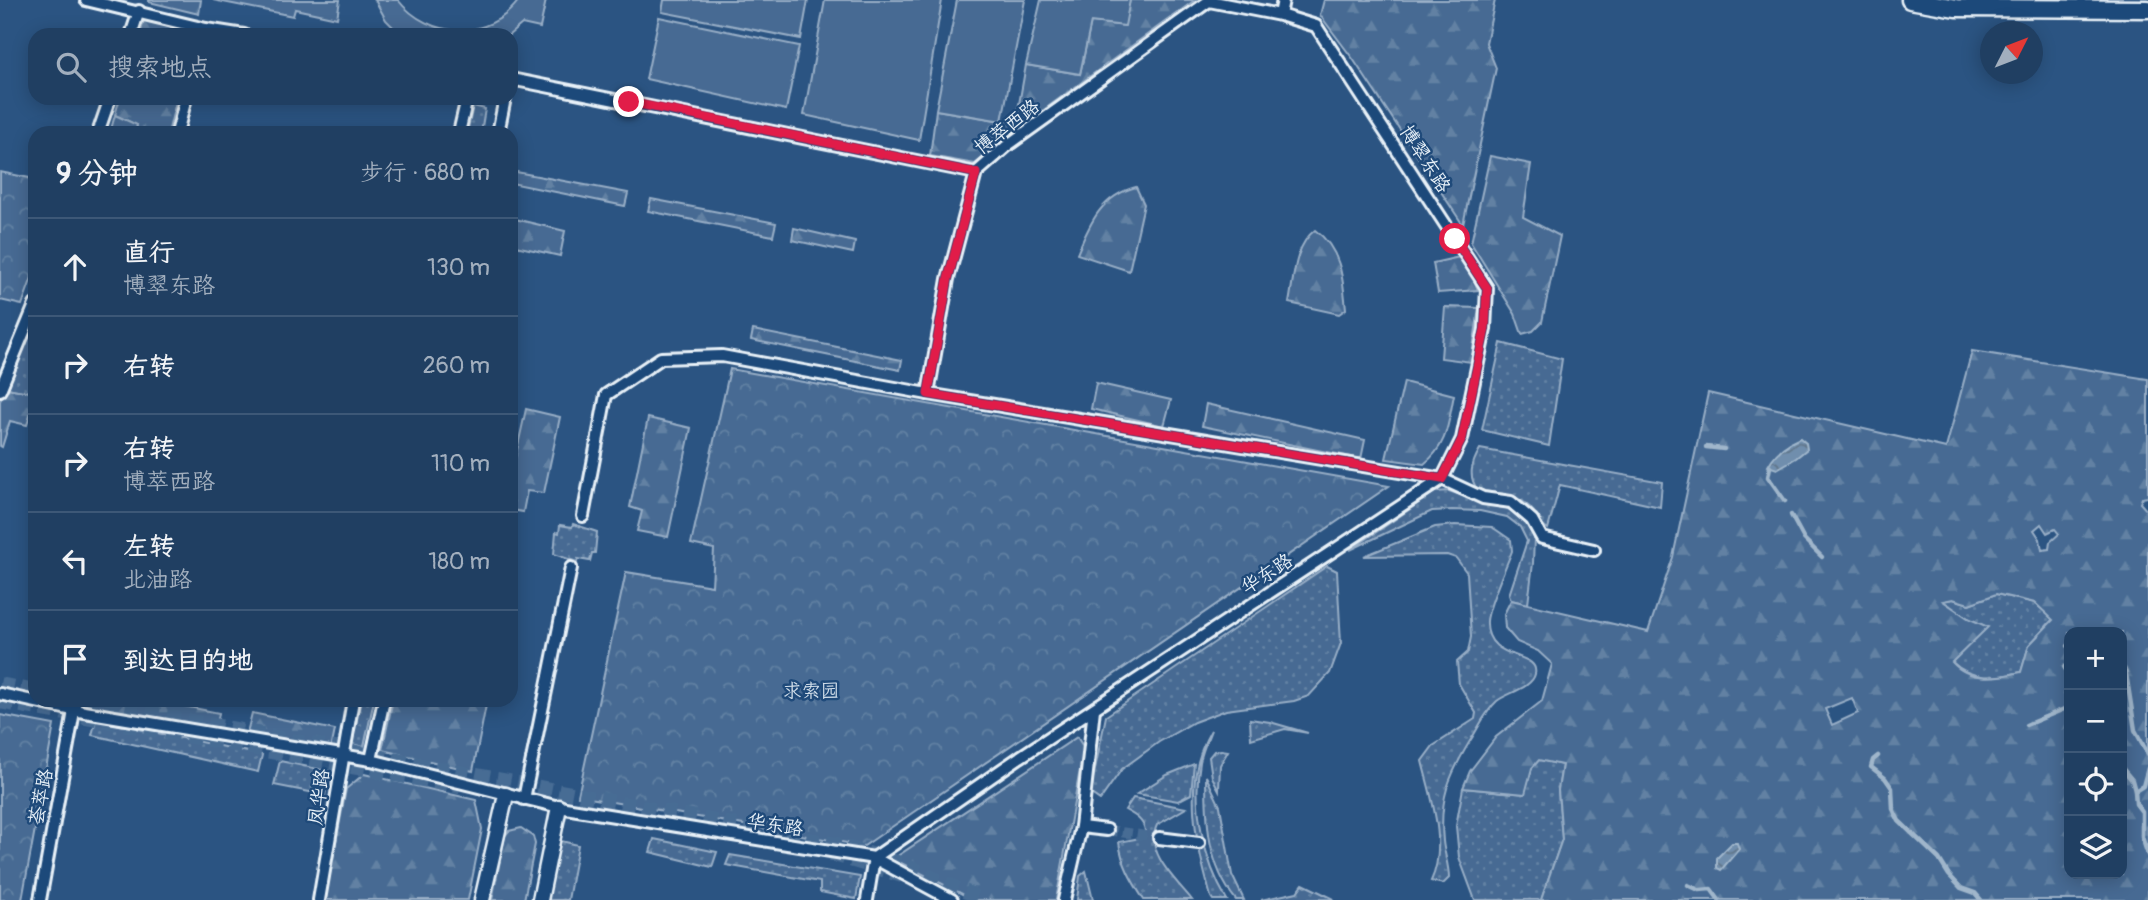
<!DOCTYPE html>
<html lang="zh">
<meta charset="utf-8">
<style>
body{margin:0;font-family:Pangolin,"LXGW WenKai TC",sans-serif;background:#284668;color:#f1f3f6}
.controls{position:absolute;right:21px;bottom:21px;display:grid;overflow:hidden;border-radius:14px;box-shadow:0 4px 18px #0003}
.controls button{width:63px;height:63px;display:grid;place-items:center;padding:0;border:0;border-bottom:2px solid #3d5877;background:#203f62;color:#f1f3f6;font:35px sans-serif}
.compass{position:absolute;left:1980px;top:21px;width:63px;height:63px;border-radius:50%;background:#203f62;box-shadow:0 4px 18px #0003;rotate:48deg}
.stop{position:absolute;width:21px;height:21px;margin:-16px;border:5px solid #e11d48;border-radius:50%;background:#fff}
.stop.end{background:#e11d48;border-color:#fff;box-shadow:0 2px 7px #0008}
.list{margin:0;padding:0;list-style:none}
h2{display:flex;justify-content:space-between;align-items:center;height:91px;margin:0;padding:0 28px;font-size:30px}
h2 small{font-size:23px;font-weight:400;color:#a2afbe}
.list li{display:grid;grid-template-columns:46px 1fr auto;gap:21px;align-items:center;box-sizing:border-box;height:98px;padding:0 28px;border-top:2px solid #3d5877}
.list b{display:block;font-size:26px;white-space:nowrap}
.list p{margin:0;font-size:23px;white-space:nowrap;color:#a2afbe}
.list em{font-size:23px;font-style:normal;color:#a2afbe}
.icon{flex:none;width:38px;height:38px;fill:none;stroke:currentColor;stroke-width:2;stroke-linecap:round;stroke-linejoin:round}
.map{position:relative;flex:none;width:2148px;height:900px;overflow:hidden}
.search{position:absolute;background:#203f62;box-shadow:0 4px 18px #0003;left:28px;top:28px;width:490px;height:77px;display:flex;align-items:center;gap:18px;box-sizing:border-box;padding:0 24px;border-radius:21px;color:#a2afbe;font-size:26px}
.panel{position:absolute;background:#203f62;box-shadow:0 4px 18px #0003;left:28px;top:126px;width:490px;height:581px;border-radius:21px}
.map>svg:first-child{display:block}
</style>
<div class="map">
<svg width="2148" height="900" viewBox="0 0 2148 900">
<defs>
<pattern id="grass-dots" width="8" height="8" patternUnits="userSpaceOnUse" patternTransform="scale(1.75)"><rect width="8" height="8" fill="#476b93"/><path d="M2 2h.1M6 6h.1" fill="none" stroke="#6281a3" stroke-width="1.8" stroke-linecap="round"/></pattern>
<pattern id="forest-firs" width="22" height="20" patternUnits="userSpaceOnUse" patternTransform="scale(1.75)"><rect width="22" height="20" fill="#476b93"/><path d="M5 1l3.5 6h-7zM16 11l3.5 6h-7z" fill="#6281a3"/></pattern>
<pattern id="park-crowns" width="20" height="18" patternUnits="userSpaceOnUse" patternTransform="scale(1.75)"><rect width="20" height="18" fill="#476b93"/><path d="M2 6a3 3 0 1 1 6 0M12 15a3 3 0 1 1 6 0" fill="none" stroke="#6281a3"/></pattern>
<pattern id="water-waves" width="16" height="10" patternUnits="userSpaceOnUse" patternTransform="scale(1.75)"><rect width="16" height="10" fill="#708ead"/><path d="M0 5q4-4 8 0t8 0" fill="none" stroke="#61768a"/></pattern>
</defs>
<rect width="100%" height="100%" fill="#2b5482"/>
<filter id="ink" filterUnits="userSpaceOnUse"><feTurbulence type="fractalNoise" baseFrequency=".0143" numOctaves="2"/><feDisplacementMap in="SourceGraphic" scale="14" xChannelSelector="R" yChannelSelector="G"/><feConvolveMatrix kernelMatrix="1 2 1 2 8 2 1 2 1" color-interpolation-filters="sRGB"/></filter>
<g filter="url(#ink)">
<g fill="url(#grass-dots)" stroke="#98aec6" stroke-width="2">
<polygon points="473,106 485,109 481,133 467,133"/>
<polygon points="35,320 35,393 6,388"/>
<polygon points="1501,343 1562,359 1549,446 1482,430"/>
<path d="M1480 449 1662 482 1660 507 1560 485 1548 529C1541 525 1539 519 1534 512 1516 491 1502 495 1478 490 1467 476 1472 463 1480 449Z"/>
<polygon points="1449,491 1486,504 1502,506 1520,515 1530,526 1534,538 1533,563 1528,604 1511,600 1509,595 1527,541 1520,527 1507,517 1480,511 1452,510 1432,511 1350,550 1435,492"/>
<polygon points="573,524 597,532 595,553 592,553 590,561 578,559 577,562 554,554 556,532 559,533 560,525 572,527"/>
<path d="M1455 525 1492 527 1511 540 1512 551C1506 567 1488 606 1487 621 1485 663 1540 650 1535 674 1532 688 1507 693 1497 701 1485 712 1479 727 1470 741 1449 776 1439 798 1443 841 1444 853 1449 865 1449 878L1443 884 1431 881C1448 844 1431 798 1422 761L1433 746 1475 719 1476 713 1459 684 1457 662 1468 652 1471 637 1467 573 1456 558 1447 555 1364 556 1435 527Z"/>
<polygon points="1327,566 1337,571 1341,643 1330,673 1309,696 1294,701 1226,710 1194,722 1159,742 1122,769 1100,800 1090,793 1106,716"/>
<path d="M1996 594 2035 603 2053 619 2029 645 2021 672C1995 678 1972 681 1952 662L1987 627 1968 618 1942 601 1953 599 1969 604Z"/>
<polygon points="361,700 374,700 364,747 352,744"/>
<polygon points="1250,719 1270,722 1308,733 1285,729 1251,739"/>
<polygon points="96,720 262,755 258,772 92,735"/>
<path d="M1211 730C1207 740 1202 751 1200 762 1192 806 1204 862 1227 900H1213L1211 897C1196 844 1181 781 1211 730Z"/>
<polygon points="1221,750 1228,751 1220,765 1219,790 1212,777 1209,757 1214,751"/>
<polygon points="1539,760 1562,765 1558,790 1562,839 1541,900 1475,900 1459,857 1456,826 1463,788 1524,794 1532,768"/>
<polygon points="280,761 328,771 325,795 274,785"/>
<polygon points="1194,764 1191,794 1178,801 1137,794 1167,775"/>
<path d="M1206 776 1220 806 1232 875 1244 900H1236C1207 864 1206 821 1206 776Z"/>
<path d="M1133 798 1186 808 1157 825C1144 852 1176 880 1192 900H1144C1132 881 1122 865 1119 842L1140 838 1145 831C1144 820 1134 815 1125 810Z"/>
<polygon points="654,839 717,852 712,867 650,852"/>
<polygon points="557,840 578,845 568,900 546,900"/>
<polygon points="730,855 860,877 856,899 820,892 820,882 726,865"/>
<polygon points="1086,871 1093,900 1077,900 1080,876"/>
<polygon points="1303,884 1334,899 1261,900 1297,892"/>
</g>
<g fill="url(#forest-firs)" stroke="#98aec6" stroke-width="2" fill-rule="evenodd">
<polygon points="149,0 201,0 199,14 149,2"/>
<polygon points="1130,0 1195,0 1016,130 975,164 930,156 936,110 1002,121 1016,121 1026,65 1080,74 1091,22 1124,26"/>
<polygon points="1324,0 1495,0 1486,43 1496,68 1463,225 1353,59 1320,15"/>
<polygon points="144,20 191,33 191,35 140,35"/>
<polygon points="120,98 177,98 168,133 135,133 137,125 115,115"/>
<polygon points="1490,156 1531,164 1523,217 1560,236 1542,322 1533,331 1522,334 1515,314 1471,243"/>
<polygon points="511,171 628,193 625,206 511,183"/>
<path d="M1136 187 1144 204 1129 271 1077 254C1090 223 1101 196 1136 187Z"/>
<polygon points="651,199 776,223 773,236 648,211"/>
<polygon points="511,218 565,231 560,256 511,245"/>
<polygon points="794,228 855,242 853,253 792,240"/>
<path d="M1315 230C1341 249 1343 278 1346 309L1339 314 1289 303C1294 278 1294 246 1315 230Z"/>
<polygon points="1464,256 1478,290 1438,293 1433,263"/>
<polygon points="1445,307 1479,308 1471,362 1441,358"/>
<polygon points="753,330 902,360 900,370 751,340"/>
<path d="M1972 351 2148 379V497L2142 498 2140 503 2148 512V900H1541L1562 839 1558 790 1562 765 1539 760 1532 768 1525 794 1463 788 1470 771 1496 737 1542 701 1552 664 1538 651 1517 642 1505 628 1504 614 1511 600 1648 632 1673 557 1708 393 1946 448ZM2041 524 2047 533 2055 529 2059 534 2050 542 2049 549 2042 550 2040 539 2034 530ZM1996 594 2035 603 2053 620 2029 645 2021 672C1996 678 1970 682 1952 662L1988 627 1968 618 1943 601 1953 599 1969 604ZM2069 632H2122V874H2069ZM1852 698 1858 713 1832 725 1825 709Z"/>
<path d="M1404 382 1454 395C1448 423 1448 445 1424 464L1386 459Z"/>
<polygon points="1096,383 1171,400 1164,426 1091,409"/>
<polygon points="6,388 35,393 35,409 32,409 27,425 10,421 2,447 0,446 0,401"/>
<polygon points="1206,404 1365,440 1361,459 1202,426"/>
<polygon points="526,409 560,417 544,493 527,491 523,512 511,510 511,477"/>
<polygon points="648,418 691,428 668,537 637,531 642,511 630,507"/>
<polygon points="91,700 154,700 219,713 216,730 90,705"/>
<polygon points="393,700 487,700 473,771 382,750"/>
<polygon points="252,713 335,730 331,749 247,733"/>
<polygon points="1077,737 1084,748 1056,900 974,900 893,859"/>
<polygon points="364,774 476,800 482,829 468,900 325,900 346,789"/>
<polygon points="521,828 533,836 535,844 524,900 492,900 505,836 509,831"/>
</g>
<g fill="url(#park-crowns)" stroke="#98aec6" stroke-width="2">
<polygon points="0,172 35,179 35,269 22,305 0,300"/>
<polygon points="730,369 1389,486 864,846 578,796 626,572 712,586 714,549 691,544"/>
<polygon points="0,715 54,725 22,900 0,900"/>
</g>
<g fill="#476b93" stroke="#98aec6" stroke-width="2">
<polygon points="213,0 340,0 337,18 295,9 293,16"/>
<path d="M375 0H398C429 39 488 42 519 0H546L540 28 522 24 509 35H401L386 20Z"/>
<polygon points="664,0 808,0 801,39 662,12"/>
<polygon points="825,0 942,0 919,140 804,115"/>
<polygon points="957,0 1025,0 1002,121 936,110"/>
<polygon points="1041,0 1130,0 1125,26 1091,22 1080,74 1026,65"/>
<polygon points="659,17 799,46 786,110 646,79"/>
<polygon points="115,115 137,125 135,133 110,133"/>
</g>
<g fill="url(#water-waves)" stroke="#a0b6cb" stroke-width="2">
<path d="M1800 438 1806 443 1807 449 1796 458 1777 469 1768 466C1775 452 1786 444 1800 438Z"/>
<polygon points="1732,843 1737,843 1739,849 1721,870 1717,868 1717,858"/>
</g>
<g fill="none" stroke-linecap="round" stroke-linejoin="round">
<g stroke="#a0b6cb" stroke-width="4.5">
<polyline points="1706,447 1724,449"/>
<polyline points="1770,467 1768,477 1785,501"/>
<polyline points="1791,515 1804,539 1822,557"/>
<polyline points="2093,632 2098,632"/>
<polyline points="2068,646 2069,645"/>
<polyline points="2122,665 2126,673 2135,730 2148,754"/>
<polyline points="2064,667 2069,674"/>
<polyline points="2026,725 2069,707"/>
<polyline points="1878,756 1873,760 1871,767 1885,778 1892,788 1893,809 1899,821 1939,859 1949,875 1961,888 1975,893 1981,900"/>
<polyline points="2122,768 2132,780 2135,791"/>
<polyline points="2148,768 2143,786 2135,791 2136,804 2142,812 2142,837 2148,855"/>
<polyline points="1688,885 1699,890 1711,889 1719,900"/>
</g>
<polyline stroke="#476c94" stroke-width="10" stroke-dasharray="10 5" stroke-linecap="butt" points="1107,830 1159,838"/>
<g stroke="#476c94" stroke-width="14" stroke-dasharray="14 7" stroke-linecap="butt">
<polyline points="0,684 35,691"/>
<polyline points="84,700 838,844 904,864 984,900"/>
<polyline points="0,702 460,787"/>
<polyline points="831,854 902,876"/>
</g>
<g stroke="#e8f1f8" stroke-width="16">
<g id="street">
<polyline points="86,0 206,29 244,35"/>
<polyline points="1280,15 1283,0"/>
<polyline points="131,35 139,11"/>
<polyline points="511,79 976,173"/>
<polyline points="98,133 110,98"/>
<polyline points="177,133 186,98"/>
<polyline points="459,133 467,98"/>
<polyline points="498,133 505,98"/>
<polyline points="0,390 35,305"/>
<polyline points="583,516 606,395 661,358 722,356 928,394 1442,479 1483,498 1511,502 1532,520 1542,538 1594,550"/>
<polyline points="0,694 73,710 371,760 559,807 874,858 1020,757 1442,479 1462,439 1485,329 1487,288 1316,26 1280,15 1209,1 1008,145 976,173 948,279 928,394"/>
<polyline points="371,760 384,700"/>
<polyline points="524,799 571,568"/>
<polyline points="1081,827 1107,830"/>
<polyline points="1159,838 1199,843"/>
<polyline points="40,900 76,700"/>
<polyline points="319,900 353,700"/>
<polyline points="867,900 874,858 952,900"/>
<polyline points="1064,900 1081,827 1094,709"/>
</g>
</g>
<g stroke="#e8f1f8" stroke-width="19">
<g id="secondary">
<polyline points="482,900 506,795"/>
<polyline points="540,900 559,807"/>
</g>
</g>
<g stroke="#e8f1f8" stroke-width="21">
<polyline id="primary" points="1910,0 1956,8 2148,9"/>
</g>
<use href="#street" stroke="#1f4a7a" stroke-width="10"/>
<use href="#secondary" stroke="#1f4a7a" stroke-width="14"/>
<use href="#primary" stroke="#1f4a7a" stroke-width="16"/>
</g>
</g>
<g fill="none" stroke-linecap="round" stroke-linejoin="round" filter="url(#ink)">
<polyline stroke="#e11d48" stroke-width="9" points="629,102 976,173 948,279 928,394 1442,479 1462,439 1485,329 1487,288 1455,239"/>
</g>
<g text-anchor="middle" dominant-baseline="central" stroke-width="5" stroke-linejoin="round" paint-order="stroke">
<g font-size="19" fill="#e8f1f8" stroke="#1f4a7a">
<text transform="translate(1007 127) rotate(-38)">博萃西路</text>
<text transform="translate(1425 159) rotate(57)">博翠东路</text>
<text transform="translate(1267 574) rotate(-33)">华东路</text>
<text transform="translate(41 797) rotate(-79)">荟萃路</text>
<text transform="translate(319 797) rotate(-82)">凤华路</text>
<text transform="translate(775 825) rotate(9)">华东路</text>
</g>
<g font-size="19" fill="#d0dde9" stroke="#1f4a7a">
<text x="811" y="691">求索园</text>
</g>
</g>
</svg>
<div class="controls">
<button>+</button>
<button>−</button>
<button><svg class="icon" aria-label="locate" viewBox="0 0 24 24"><circle cx="12" cy="12" r="6"/><path d="M12 2v4M12 18v4M2 12h4M18 12h4"/></svg></button>
<button><svg class="icon" aria-label="layers" viewBox="0 0 24 24"><path d="M12 4l9 5-9 5-9-5zM3 14l9 5 9-5"/></svg></button>
</div>
<svg class="compass" viewBox="-18 -18 36 36"><path d="M0-13l5 13h-10z" fill="#e53935"/><path d="M0 13l5-13h-10z" fill="#a2afbe"/></svg>
<div class="stop" style="left:1455px;top:239px"></div>
<div class="stop end" style="left:629px;top:102px"></div>
<div class="search"><svg class="icon" aria-label="search" viewBox="0 0 24 24"><circle cx="10" cy="10" r="6"/><path d="M15 15l6 6"/></svg>搜索地点</div>
<section class="panel">
<h2>9 分钟<small>步行 · 680 m</small></h2>
<ul class="list">
<li><svg class="icon" aria-label="ahead" viewBox="0 0 24 24"><path d="M12 20V5M6 11l6-6 6 6"/></svg><div><b>直行</b><p>博翠东路</p></div><em>130 m</em></li>
<li><svg class="icon" aria-label="right" viewBox="0 0 24 24"><path d="M7 20v-9h11M14 6l5 5-5 5"/></svg><div><b>右转</b></div><em>260 m</em></li>
<li><svg class="icon" aria-label="right" viewBox="0 0 24 24"><path d="M7 20v-9h11M14 6l5 5-5 5"/></svg><div><b>右转</b><p>博萃西路</p></div><em>110 m</em></li>
<li><svg class="icon" aria-label="left" viewBox="0 0 24 24"><path d="M17 20v-9H6M10 6l-5 5 5 5"/></svg><div><b>左转</b><p>北油路</p></div><em>180 m</em></li>
<li><svg class="icon" aria-label="arrive" viewBox="0 0 24 24"><path d="M6 21V4h12l-3 4 3 4H6"/></svg><div><b>到达目的地</b></div></li>
</ul>
</section>
</div>
